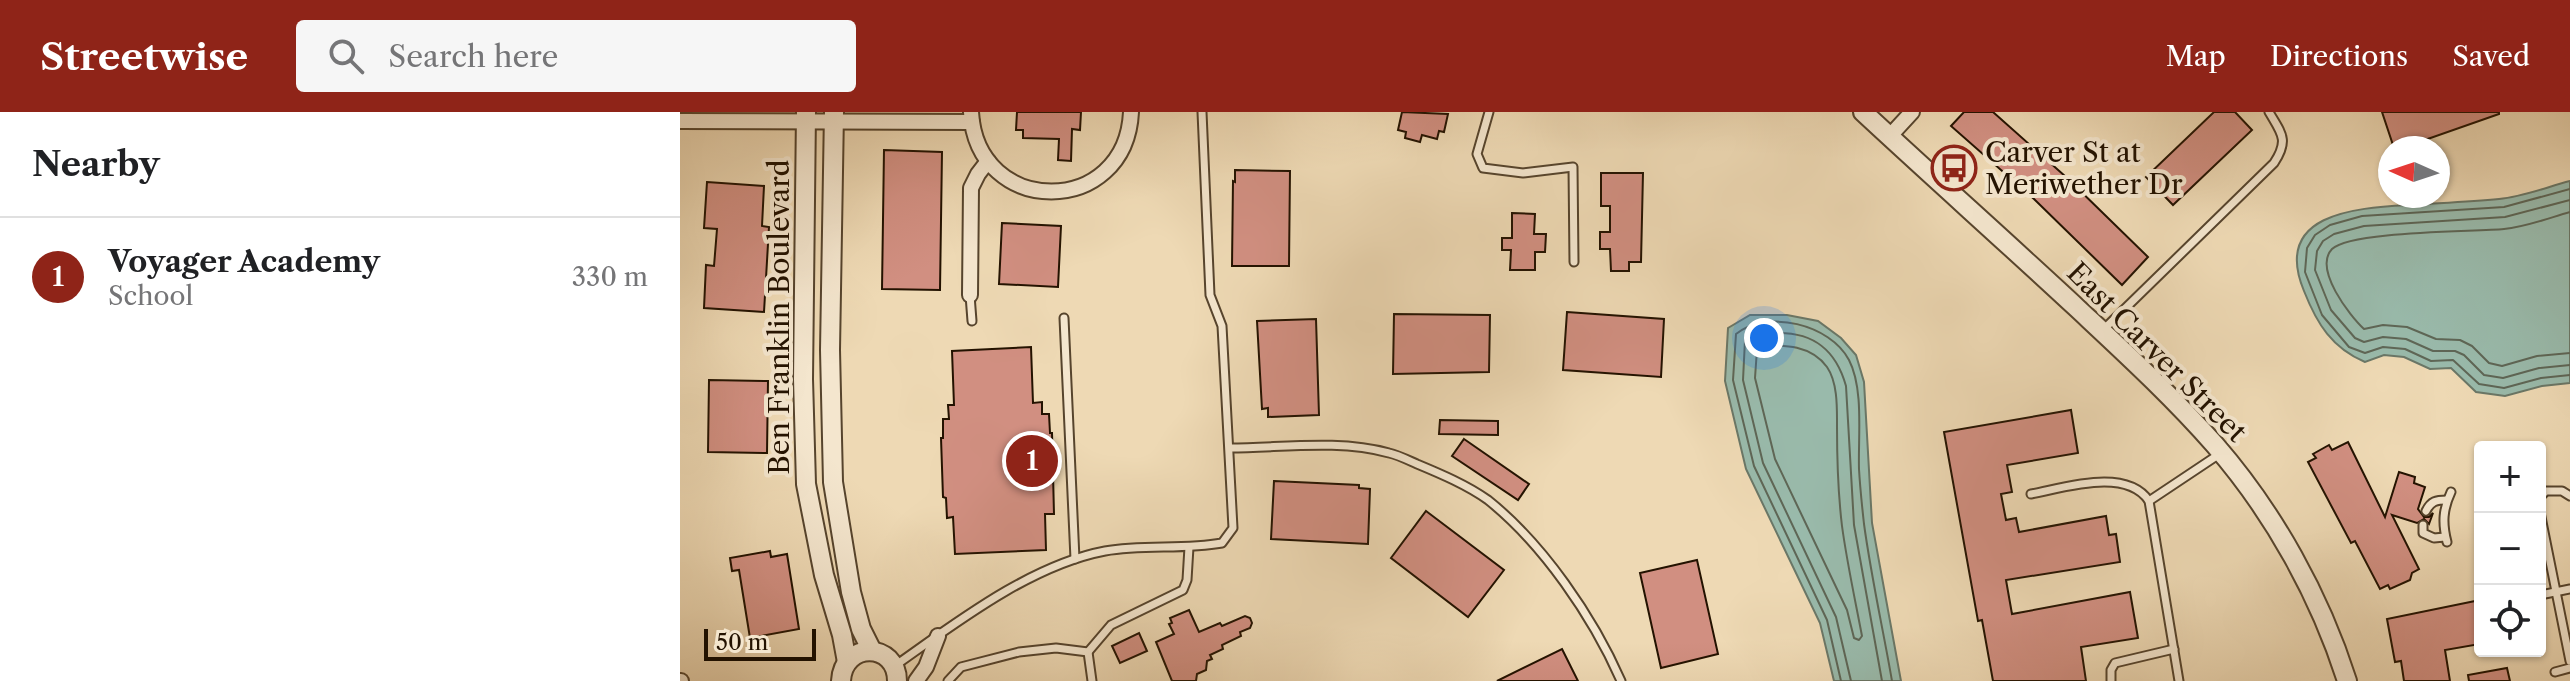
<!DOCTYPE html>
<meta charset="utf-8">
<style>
body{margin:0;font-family:"Libre Caslon Text",serif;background:#f6f6f6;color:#202124}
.controls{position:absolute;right:24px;bottom:24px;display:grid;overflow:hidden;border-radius:8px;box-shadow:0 2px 6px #0004}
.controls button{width:72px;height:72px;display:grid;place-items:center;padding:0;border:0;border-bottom:2px solid #e0e0e0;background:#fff;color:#202124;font:40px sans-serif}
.compass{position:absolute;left:1698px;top:24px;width:72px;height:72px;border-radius:50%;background:#fff;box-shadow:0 2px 6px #0004;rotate:273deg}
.scale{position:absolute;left:24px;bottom:20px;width:112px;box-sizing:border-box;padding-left:8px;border:4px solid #231200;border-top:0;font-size:22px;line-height:28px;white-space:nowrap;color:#231200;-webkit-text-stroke:6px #f4e6ce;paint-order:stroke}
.you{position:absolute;left:1084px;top:226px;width:28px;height:28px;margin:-20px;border:6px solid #fff;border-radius:50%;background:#1a73e8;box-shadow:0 0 0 12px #1a73e833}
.badge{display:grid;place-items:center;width:52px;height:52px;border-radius:50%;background:#8f2418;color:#fff;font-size:26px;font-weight:700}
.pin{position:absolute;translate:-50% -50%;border:4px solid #fff;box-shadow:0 2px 8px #0006}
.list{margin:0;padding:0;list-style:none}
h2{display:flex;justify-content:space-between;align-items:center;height:104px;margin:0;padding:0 32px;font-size:34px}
h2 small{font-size:26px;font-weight:400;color:#757577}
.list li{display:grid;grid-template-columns:52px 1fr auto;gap:24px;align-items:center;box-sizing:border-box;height:120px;padding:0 32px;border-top:2px solid #e0e0e0}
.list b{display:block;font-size:30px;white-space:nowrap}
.list p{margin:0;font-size:26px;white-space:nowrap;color:#757577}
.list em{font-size:26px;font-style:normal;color:#757577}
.icon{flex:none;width:44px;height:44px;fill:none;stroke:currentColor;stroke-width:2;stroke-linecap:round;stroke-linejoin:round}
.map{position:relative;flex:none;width:1890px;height:569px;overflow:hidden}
header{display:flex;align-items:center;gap:48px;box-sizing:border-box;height:112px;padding:0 40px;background:#8f2418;color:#fff}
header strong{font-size:38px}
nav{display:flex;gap:44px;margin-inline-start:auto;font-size:28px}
.search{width:560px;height:72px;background:#f6f6f6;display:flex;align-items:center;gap:20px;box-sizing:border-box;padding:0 28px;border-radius:8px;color:#757577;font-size:30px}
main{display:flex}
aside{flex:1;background:#fff}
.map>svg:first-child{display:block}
</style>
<header>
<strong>Streetwise</strong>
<div class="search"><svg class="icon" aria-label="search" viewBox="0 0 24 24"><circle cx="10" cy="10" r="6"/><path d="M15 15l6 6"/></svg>Search here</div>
<nav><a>Map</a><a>Directions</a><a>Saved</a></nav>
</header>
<main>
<aside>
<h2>Nearby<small></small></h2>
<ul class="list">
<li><span class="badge">1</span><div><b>Voyager Academy</b><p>School</p></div><em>330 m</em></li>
</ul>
</aside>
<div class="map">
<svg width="1890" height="569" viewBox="0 0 1890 569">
<rect width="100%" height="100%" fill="#eed9b4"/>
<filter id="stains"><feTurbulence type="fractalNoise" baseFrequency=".0025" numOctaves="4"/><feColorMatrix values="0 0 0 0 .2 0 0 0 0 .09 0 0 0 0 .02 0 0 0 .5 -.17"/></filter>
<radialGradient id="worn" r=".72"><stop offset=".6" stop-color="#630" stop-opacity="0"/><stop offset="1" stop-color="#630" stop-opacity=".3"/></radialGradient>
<g fill="#99baab" stroke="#6a7767" stroke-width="2">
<path d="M1890 69V271L1862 274 1825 284 1796 280 1771 256 1750 257 1724 245 1704 243 1685 250C1652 236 1637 212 1624 179 1592 102 1674 96 1728 93 1758 91 1789 90 1819 87 1843 85 1867 75 1890 69Z"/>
<polygon points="1070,203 1107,203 1138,209 1161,226 1176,243 1184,270 1192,411 1221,569 1154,569 1140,511 1066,357 1045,269 1048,216"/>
</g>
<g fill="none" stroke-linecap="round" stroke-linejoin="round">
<g stroke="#5e6656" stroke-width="2">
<polyline points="1890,77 1824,95 1682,104 1650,113 1635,123 1627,136 1625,160 1642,203 1669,235 1685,241 1703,235 1725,237 1751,249 1773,248 1799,272 1824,276 1861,266 1890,263"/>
<polyline points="1890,88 1825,105 1684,114 1654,122 1643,129 1637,139 1635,158 1651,198 1675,226 1684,230 1703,225 1726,227 1753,239 1775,239 1784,243 1804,263 1823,266 1859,256 1890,253"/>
<path d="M1890 100C1869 106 1846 115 1824 117 1792 120 1671 119 1652 137 1633 157 1670 204 1684 217L1703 213 1727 215 1756 227 1780 228 1792 234 1809 251 1822 254 1857 244 1890 241"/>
<path d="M1080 233C1105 233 1131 233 1147 255 1158 271 1157 297 1157 315 1157 348 1158 381 1162 414 1167 451 1175 487 1182 524L1179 528 1174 526 1167 498 1095 347 1075 266 1077 237Z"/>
<path d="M1161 569 1147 508 1074 354 1053 268 1056 222C1087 197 1150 212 1169 248 1184 277 1178 325 1179 357 1180 375 1182 394 1184 412 1191 464 1203 517 1212 569"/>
<path d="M1171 569 1156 505 1083 351 1063 268 1065 228C1075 220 1083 221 1096 221 1134 220 1156 238 1166 274L1174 413 1202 569"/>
</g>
</g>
<g fill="#d18f81" stroke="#231200" stroke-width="2">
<polygon points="337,0 401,0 400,18 392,17 391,49 378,48 379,27 343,26 343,18 336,18"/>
<polygon points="722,0 768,2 764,20 759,19 757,27 742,23 740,30 725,26 726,20 718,18"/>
<polygon points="1284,0 1313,0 1386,65 1468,145 1442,173 1354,87 1271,14"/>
<polygon points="1534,0 1555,0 1572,18 1493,93 1466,65"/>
<polygon points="1702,0 1819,0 1819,2 1722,36 1714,36"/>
<polygon points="204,38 262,40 260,178 202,177"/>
<polygon points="555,58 610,59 609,154 552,154 553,69 555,70"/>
<polygon points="921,61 963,61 961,150 949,150 949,159 931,159 930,137 920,137 920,120 930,120 930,94 921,94"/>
<polygon points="27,70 84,74 82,114 89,115 84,200 24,196 26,153 34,154 37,117 24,116"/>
<polygon points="832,101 855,102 854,122 866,122 865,140 855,140 855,158 830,158 831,138 822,138 822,126 832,126"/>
<polygon points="322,111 381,114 378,175 319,172"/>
<polygon points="887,200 984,207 981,265 883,258"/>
<polygon points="714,202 810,203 809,260 713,262"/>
<polygon points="636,207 639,303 588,305 588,296 582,297 577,209"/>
<polygon points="351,235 353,291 362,290 362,302 369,302 370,321 372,321 374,402 365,402 366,438 275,442 273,405 267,406 266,386 263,385 261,326 263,326 263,307 269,307 268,293 274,293 272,239"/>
<polygon points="29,268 88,269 87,341 28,340"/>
<polygon points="1391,298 1398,341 1327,353 1332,380 1321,382 1326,408 1336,406 1339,420 1426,404 1429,423 1436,422 1440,450 1326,468 1332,502 1450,480 1458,526 1401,535 1406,569 1313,569 1302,508 1298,509 1264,320"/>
<polygon points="760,308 818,309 818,323 759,322"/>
<polygon points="784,327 849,372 838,388 772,344"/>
<polygon points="1668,330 1705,405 1719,360 1735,365 1734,371 1745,375 1738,397 1744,405 1749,405 1753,401 1749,412 1744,407 1737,411 1712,403 1739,457 1732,461 1730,468 1710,477 1708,473 1700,477 1675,429 1671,431 1628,350 1636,346 1633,342 1649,333 1652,338"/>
<polygon points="594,369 679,373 679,376 690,377 688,432 591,427"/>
<polygon points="746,399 824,458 788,505 711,446"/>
<polygon points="90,439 91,445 107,442 119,517 70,526 59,458 52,459 50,446"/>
<polygon points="1017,448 1038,542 981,556 960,461"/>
<polygon points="1800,488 1800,532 1765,538 1770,569 1724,569 1721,549 1715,550 1707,507"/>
<polygon points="509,498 519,520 540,511 542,514 565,504 570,506 572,511 570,516 560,520 561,524 542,533 543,537 530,543 532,547 527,549 526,558 517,562 516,569 492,569 476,530 494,522 489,512 492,511 490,506"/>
<polygon points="459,521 467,539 440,551 432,534"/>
<polygon points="882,537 898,569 817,569"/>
<polygon points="1827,556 1830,569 1789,569 1788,563"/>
</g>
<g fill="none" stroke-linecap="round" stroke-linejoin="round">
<g stroke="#56442d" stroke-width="11">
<g id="service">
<polyline points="809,0 797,42 803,56 843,61 893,55 894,150"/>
<polyline points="290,183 292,209"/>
<polyline points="384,206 395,447"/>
<path d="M1422 219 1594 51C1609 28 1602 22 1589 0"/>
<path d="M550 336C601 336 658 327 709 341 718 343 728 348 737 352 761 362 787 373 808 388 863 432 913 505 941 569"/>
<path d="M1351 382C1384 376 1446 355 1469 389"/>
<polyline points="1860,385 1866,379 1882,379 1890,384"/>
<path d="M1746 399C1751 389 1756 388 1767 388"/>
<polyline points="1860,400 1890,549"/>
<polyline points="1743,413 1743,421 1754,426 1765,425"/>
<path d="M1767 430C1762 411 1763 397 1771 380"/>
<polyline points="1860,483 1890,477"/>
<polyline points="408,540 431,513 503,478 507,468 509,435"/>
<path d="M216 553C277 510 351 453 425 439 464 432 503 438 542 431L553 416 542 214 530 183 522 0"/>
<polyline points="1875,560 1890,556"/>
<polyline points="268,569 281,555 339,540 376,536 408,540 412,569"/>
<polyline points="1431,569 1431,558 1435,551 1494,537"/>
<polyline points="1499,569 1469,389 1541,341"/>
</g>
</g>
<g stroke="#56442d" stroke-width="18">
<g id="minor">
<path d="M291 0C297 106 446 106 451 0"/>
<polyline points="0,9 292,10"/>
<polyline points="1209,25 1232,0"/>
<polyline points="290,183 291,76 298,62 308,49"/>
<polyline points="0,569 1,569"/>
<polyline points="236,569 246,555 258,524"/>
</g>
</g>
<g stroke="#56442d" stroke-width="22">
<g id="tertiary">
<polyline points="126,0 123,267 126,372 144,463 162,523 167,550"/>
<polyline points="154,0 150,238 153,370 171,480 181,517 192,539"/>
<path d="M1183 0C1254 66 1326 130 1397 196 1444 240 1492 284 1535 333 1594 401 1640 484 1667 569"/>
<path d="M161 569C163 529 217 530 217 569"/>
</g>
</g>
<use href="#service" stroke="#f4e6ce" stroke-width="7"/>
<use href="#minor" stroke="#f4e6ce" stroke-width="14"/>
<use href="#tertiary" stroke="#f4e6ce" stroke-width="18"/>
</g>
<defs>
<g id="bus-ring" transform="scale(2.3)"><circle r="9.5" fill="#f4e6ce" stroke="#8f2418" stroke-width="1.5"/><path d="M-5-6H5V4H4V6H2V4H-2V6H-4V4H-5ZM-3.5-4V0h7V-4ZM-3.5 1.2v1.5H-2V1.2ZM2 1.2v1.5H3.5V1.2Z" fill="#8f2418"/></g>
</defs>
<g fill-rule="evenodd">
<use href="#bus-ring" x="1274" y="56"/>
</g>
<g text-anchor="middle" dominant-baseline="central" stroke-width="8" stroke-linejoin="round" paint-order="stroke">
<g font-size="28" fill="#231200" stroke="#f4e6ce" text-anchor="start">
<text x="1305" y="40">Carver St at<tspan x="1305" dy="32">Meriwether Dr</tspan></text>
</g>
<g font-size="28" fill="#231200" stroke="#f4e6ce">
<text transform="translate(99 205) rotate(-90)">Ben Franklin Boulevard</text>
<text transform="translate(1477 240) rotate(45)">East Carver Street</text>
</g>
</g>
<rect width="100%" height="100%" filter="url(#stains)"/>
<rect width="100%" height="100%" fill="url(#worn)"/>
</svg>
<div class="controls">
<button>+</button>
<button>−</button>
<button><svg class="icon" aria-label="locate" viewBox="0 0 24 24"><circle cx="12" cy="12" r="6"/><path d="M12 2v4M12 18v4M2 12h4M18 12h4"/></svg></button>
</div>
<svg class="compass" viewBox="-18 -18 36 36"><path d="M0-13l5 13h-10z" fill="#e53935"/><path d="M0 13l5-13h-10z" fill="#757577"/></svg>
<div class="scale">50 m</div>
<div class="you"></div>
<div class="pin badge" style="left:352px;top:349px">1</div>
</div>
</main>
